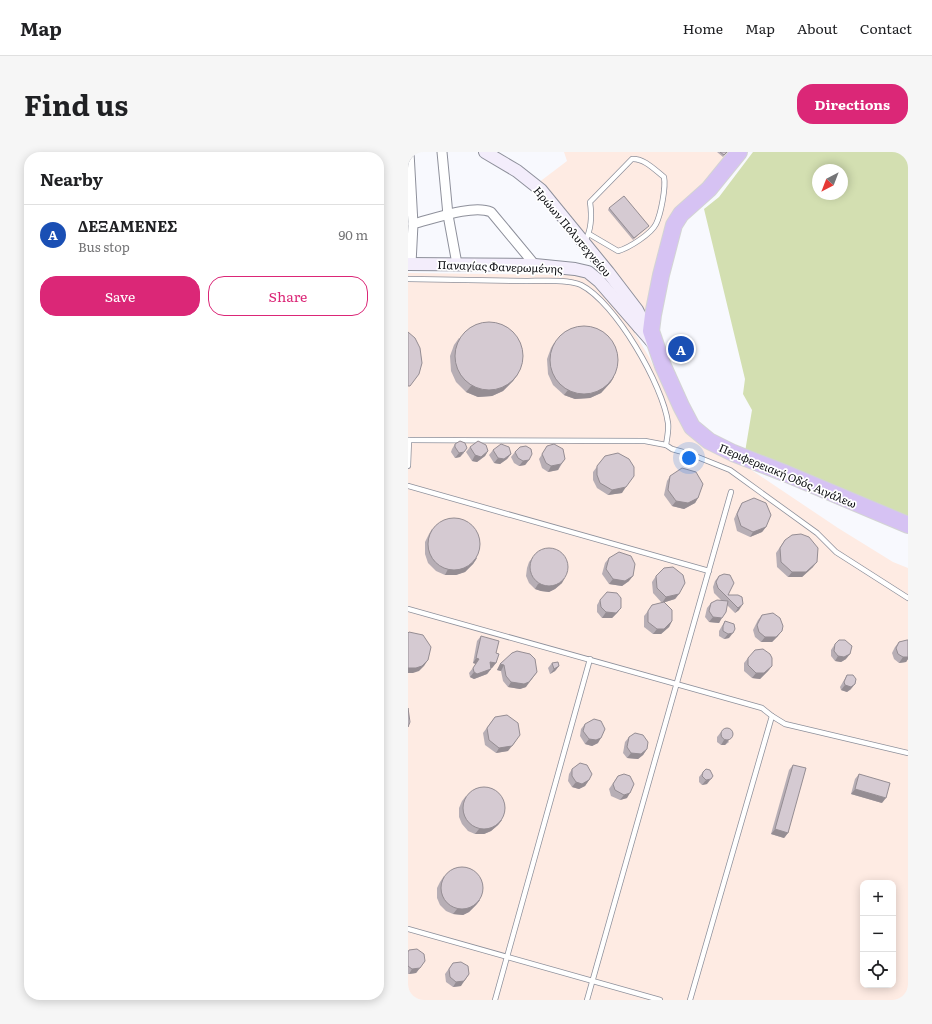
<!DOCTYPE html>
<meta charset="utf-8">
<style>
body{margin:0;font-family:Literata,serif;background:#f6f6f6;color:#202124}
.controls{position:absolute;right:12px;bottom:12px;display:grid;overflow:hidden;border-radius:8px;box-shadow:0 2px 10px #0003}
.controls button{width:36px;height:36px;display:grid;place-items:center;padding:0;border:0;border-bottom:1px solid #e0e0e0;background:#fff;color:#202124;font:20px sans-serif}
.compass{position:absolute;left:404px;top:12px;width:36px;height:36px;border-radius:50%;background:#fff;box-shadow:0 2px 10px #0003;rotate:222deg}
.you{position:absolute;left:281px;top:306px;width:14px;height:14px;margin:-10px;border:3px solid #fff;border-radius:50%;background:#1a73e8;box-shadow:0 0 0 6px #1a73e833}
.badge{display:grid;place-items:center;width:26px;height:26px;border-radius:50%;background:#db2777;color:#fff;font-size:13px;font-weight:700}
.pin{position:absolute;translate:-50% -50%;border:2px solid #fff;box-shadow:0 1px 4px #0006}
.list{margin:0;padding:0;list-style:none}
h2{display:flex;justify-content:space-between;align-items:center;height:52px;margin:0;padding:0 16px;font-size:17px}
h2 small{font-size:13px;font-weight:400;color:#757577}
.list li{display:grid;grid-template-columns:26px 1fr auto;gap:12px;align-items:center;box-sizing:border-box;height:60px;padding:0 16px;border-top:1px solid #e0e0e0}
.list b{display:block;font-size:15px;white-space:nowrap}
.list p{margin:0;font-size:13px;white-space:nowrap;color:#757577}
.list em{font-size:13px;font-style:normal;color:#757577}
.actions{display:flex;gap:8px;padding:12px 16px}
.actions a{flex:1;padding:9px 0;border:1px solid #db2777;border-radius:16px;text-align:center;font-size:14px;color:#db2777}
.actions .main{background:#db2777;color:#fff}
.icon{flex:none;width:22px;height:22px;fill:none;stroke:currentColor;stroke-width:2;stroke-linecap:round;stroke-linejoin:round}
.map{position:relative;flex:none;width:500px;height:848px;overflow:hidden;border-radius:16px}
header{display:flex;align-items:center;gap:24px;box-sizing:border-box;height:56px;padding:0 20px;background:#fff;border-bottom:1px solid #e0e0e0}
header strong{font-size:19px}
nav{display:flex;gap:22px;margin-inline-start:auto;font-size:14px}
.intro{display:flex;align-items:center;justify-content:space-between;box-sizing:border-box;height:96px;padding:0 24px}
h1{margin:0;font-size:28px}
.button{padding:10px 18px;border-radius:16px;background:#db2777;color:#fff;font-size:14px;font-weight:700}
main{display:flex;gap:24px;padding:0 24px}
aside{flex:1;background:#fff;border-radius:16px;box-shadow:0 2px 10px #0003}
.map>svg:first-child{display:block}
</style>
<header>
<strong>Map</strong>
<nav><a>Home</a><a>Map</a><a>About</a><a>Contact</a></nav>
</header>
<div class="intro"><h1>Find us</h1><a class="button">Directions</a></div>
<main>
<aside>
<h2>Nearby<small></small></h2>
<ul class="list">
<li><span class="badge" style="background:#1a4fb4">A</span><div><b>ΔΕΞΑΜΕΝΕΣ</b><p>Bus stop</p></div><em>90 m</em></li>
</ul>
<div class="actions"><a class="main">Save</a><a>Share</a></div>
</aside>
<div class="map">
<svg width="500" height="848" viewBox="0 0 500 848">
<rect width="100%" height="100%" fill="#f8f9fe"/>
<g fill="#feebe3" fill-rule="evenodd">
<polygon points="156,0 327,0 271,60 239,162 164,66 130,31 159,9"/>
<path d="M0 121 167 123 179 127 191 136 225 178 241 205 275 276 287 289 339 315 430 376 485 410 500 416V848H0ZM455 731H485V833H455Z"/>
</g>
<path fill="#d3dfb1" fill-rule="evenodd" d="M345 0H500V366L337 300 344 258 335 242 337 227 296 57 311 45ZM410 18H434V42H410Z"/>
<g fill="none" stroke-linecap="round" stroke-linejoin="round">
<g stroke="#8e909b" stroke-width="6">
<g id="lane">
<path d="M177 89C184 77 184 64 182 50L224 7C236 6 247 18 256 25 258 35 253 62 248 72 243 82 221 96 210 99L181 82"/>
<path d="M0 127C39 128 79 128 118 129 133 129 160 127 173 133 207 150 255 233 260 271 261 278 259 286 258 293L264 297 282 302 322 318 409 381 428 400 500 446"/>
<polyline points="0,288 237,289 258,293"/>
<polyline points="0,314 1,288"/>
<polyline points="0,334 301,419"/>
<polyline points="0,457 354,556 364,564 282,848"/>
<polyline points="364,564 377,572 500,601"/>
<polyline points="0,777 252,848"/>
<polyline points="87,848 182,507"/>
<polyline points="179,848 323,340"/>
</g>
</g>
<g stroke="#8e909b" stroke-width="11">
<g id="street">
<polyline points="1,0 5,72 3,112"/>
<polyline points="34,0 40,63 49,112"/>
<path d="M5 72C25 67 65 52 83 60L127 113"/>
</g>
</g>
<g stroke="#8e909b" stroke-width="14">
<g id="secondary">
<polyline points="77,0 109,19 133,38 200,120 229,158 233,166 231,175"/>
<polyline points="0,112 127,113 167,117 180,120 191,129 245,191"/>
</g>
</g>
<g stroke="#d3d4d4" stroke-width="18">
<polyline id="highway" points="331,0 301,37 273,62 266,73 253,123 245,163 243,179 255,214 273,254 284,275 301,289 325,301 379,322 500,373"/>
</g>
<use href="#lane" stroke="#fff" stroke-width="4.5"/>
<use href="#street" stroke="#fff" stroke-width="9"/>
<use href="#secondary" stroke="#f3edfb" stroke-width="12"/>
<use href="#highway" stroke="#d6c2f3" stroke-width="16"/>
</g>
<g fill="#b7aeb5">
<polygon points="309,0 319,0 315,5"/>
<polygon points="201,56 239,75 225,88 200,58"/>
<polygon points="51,186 110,222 105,229 95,239 84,244 70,245 58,240 48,230 43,219 42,204 46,193"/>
<polygon points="146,191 203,230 193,241 182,246 167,247 156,243 145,233 140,222 139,207 143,196"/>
<polygon points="47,292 56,301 52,305 47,306 43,300 44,297"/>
<polygon points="139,294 157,307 150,318 140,320 134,316 131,307"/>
<polygon points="62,295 80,299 77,304 69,310 64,309 58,300"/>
<polygon points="85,298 103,302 99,307 92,312 86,311 81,303"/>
<polygon points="107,300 121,308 117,313 111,314 106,311 103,305"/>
<polygon points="197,304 214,341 200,343 189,336 185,328 185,320"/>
<polygon points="262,324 290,346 287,351 276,357 264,354 256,343 259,329"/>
<polygon points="334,351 358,375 354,380 342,385 329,379 326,367 331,356"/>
<polygon points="24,377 69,406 65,412 57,420 48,423 37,423 28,419 20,411 17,402 17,390 21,382"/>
<polygon points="377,388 405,415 394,425 380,425 369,415 368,401"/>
<polygon points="125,405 154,431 147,437 141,440 133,439 127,437 121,431 118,424 119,416 121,410"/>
<polygon points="201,406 221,429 214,434 201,432 194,422 197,411"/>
<polygon points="248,424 271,442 267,447 254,451 245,441 244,430"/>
<polygon points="311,424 320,443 330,443 331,458 327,461 319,453 311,471 301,470 297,465 299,456 303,451 314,449 306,441 305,435 307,429"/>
<polygon points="192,448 213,456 209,461 204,466 194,466 189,460 189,453"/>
<polygon points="240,459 264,469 261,475 253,482 245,482 236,475 236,464"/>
<polygon points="354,463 370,484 364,490 353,490 347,485 345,478 350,468"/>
<polygon points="317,469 321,486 316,487 311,484 311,479"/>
<polygon points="73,484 88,501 88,511 84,516 83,516 83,517 79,522 66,527 62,525 61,521 68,512 65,511 69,489"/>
<polygon points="500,488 500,507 498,510 491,511 486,507 484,501 487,495 491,490"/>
<polygon points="427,492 438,507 433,510 427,509 423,504 423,498"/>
<polygon points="109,499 118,535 112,537 100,535 95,529 93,519 89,518 92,512"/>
<polygon points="340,506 364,514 360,519 352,527 344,526 336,519 336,511"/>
<polygon points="144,511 151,514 147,519 142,522 140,516"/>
<polygon points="439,523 443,537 439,540 433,538 432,535"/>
<polygon points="87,565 100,599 88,601 77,593 75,581"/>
<polygon points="177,572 190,591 184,594 177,592 172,584 173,577"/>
<polygon points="313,580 321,590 317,593 313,593 309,590 309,585"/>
<polygon points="221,585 239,597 235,603 230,607 219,606 215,601 217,590"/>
<polygon points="385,613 380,681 376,686 363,682 381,618"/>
<polygon points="164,617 181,628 177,634 171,637 164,635 160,629 161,622"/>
<polygon points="295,620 299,632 294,633 291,630 291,625"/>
<polygon points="451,622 474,651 443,642 447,627"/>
<polygon points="210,624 219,646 212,648 203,644 201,637"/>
<polygon points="58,644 94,668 90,673 83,679 76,682 67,682 60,679 54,672 51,665 51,656 54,649"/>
<polygon points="36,724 72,748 68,753 61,760 55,763 45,762 38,759 32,753 29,746 29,736 32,730"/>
<polygon points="0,800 17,809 8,821 1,822 0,822"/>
<polygon points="45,811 53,834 45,835 38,830 37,822"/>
</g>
<g fill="#958d93">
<polygon points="110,222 105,229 95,239 84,244 70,245 58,240 63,234"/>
<polygon points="206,225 203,230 193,241 182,246 167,247 156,243 160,238"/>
<polygon points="59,296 52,305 47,306 51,301"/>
<polygon points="80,299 77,304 69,310 64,309 67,303"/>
<polygon points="103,302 99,307 92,312 86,311 90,306"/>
<polygon points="121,308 117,313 111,314 115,309"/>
<polygon points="153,312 150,318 140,320 143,314"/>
<polygon points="218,335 214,341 200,343 204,338"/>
<polygon points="290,346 287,351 276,357 264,354 268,349"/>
<polygon points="358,375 354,380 342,385 345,380"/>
<polygon points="69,406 65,412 57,420 48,423 37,423 40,417"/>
<polygon points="409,410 405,415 394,425 380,425 384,420"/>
<polygon points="225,424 221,429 214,434 201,432 205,427"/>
<polygon points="157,426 154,431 147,437 141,440 133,439 127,437 130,432"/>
<polygon points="271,442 267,447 254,451 258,445"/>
<polygon points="335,452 331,458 327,461 330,456"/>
<polygon points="213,456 209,461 204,466 194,466 198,460"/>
<polygon points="305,465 314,466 311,471 301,470"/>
<polygon points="264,469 261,475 253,482 245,482 249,477"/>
<polygon points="374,479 370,484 364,490 353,490 357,485"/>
<polygon points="325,481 321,486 316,487 320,482"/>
<polygon points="442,502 438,507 433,510 427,509 430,504"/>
<polygon points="495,505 500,505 500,507 498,510 491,511"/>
<polygon points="68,506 71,507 68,512 65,511"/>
<polygon points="20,508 16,514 11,519 5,521 0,521 0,516"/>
<polygon points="82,510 88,511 84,516 78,515"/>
<polygon points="92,512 96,513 93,519 89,518"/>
<polygon points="151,514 147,519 142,522 146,517"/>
<polygon points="364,514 360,519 352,527 344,526 348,521"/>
<polygon points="83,517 79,522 66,527 62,525 66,520"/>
<polygon points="129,520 118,535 112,537 100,535 103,530"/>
<polygon points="447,532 443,537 439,540 433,538 437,533"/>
<polygon points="324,584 317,593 313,593 316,588"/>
<polygon points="193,586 190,591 184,594 177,592 181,587"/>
<polygon points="108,589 100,599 88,601 91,596"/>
<polygon points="239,597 235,603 230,607 219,606 223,601"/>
<polygon points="303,627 299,632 294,633 298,628"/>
<polygon points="181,628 177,634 171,637 164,635 168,630"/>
<polygon points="447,637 478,646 474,651 443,642"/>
<polygon points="222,641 219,646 212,648 216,643"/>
<polygon points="94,668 90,673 83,679 76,682 67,682 71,677"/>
<polygon points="367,677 380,681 376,686 363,682"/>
<polygon points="72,748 68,753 61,760 55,763 45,762 49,757"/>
<polygon points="12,816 8,821 1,822 4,817"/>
<polygon points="61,822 53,834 45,835 48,830"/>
</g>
<g fill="#d5cad2" stroke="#958d93">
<polygon points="312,0 319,0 316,3"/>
<polygon points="216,44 241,74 226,86 201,56"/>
<circle cx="81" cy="204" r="34"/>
<circle cx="176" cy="208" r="34"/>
<polygon points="0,180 7,186 12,196 14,211 11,222 2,234 0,234"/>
<polygon points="52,289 57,291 59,296 56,300 51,301 47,295 47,292"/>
<polygon points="70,289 78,293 80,299 73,305 67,303 62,295"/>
<polygon points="93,292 101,295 103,302 96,307 90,306 85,298"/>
<polygon points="146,292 155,297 157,307 153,312 143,314 138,311 134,302 139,294"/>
<polygon points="118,294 123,297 124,302 121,308 115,309 110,306 107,300 112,295"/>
<polygon points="210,301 221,307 226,315 226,324 218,335 204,338 192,331 189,323 189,314 197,304"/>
<polygon points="274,316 288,320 295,332 290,346 280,351 268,349 260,338 262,324"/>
<polygon points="346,346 358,351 363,363 358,375 345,380 333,374 329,362 334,351"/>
<circle cx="46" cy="392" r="26"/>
<polygon points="393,382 401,385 410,396 409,410 398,420 384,420 373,410 372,396 377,388 384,383"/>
<circle cx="141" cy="415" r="19"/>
<polygon points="211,400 223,404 227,412 225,424 217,429 205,427 198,417 201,406"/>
<polygon points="265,415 275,423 277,431 271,442 258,445 249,436 248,424 256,416"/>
<polygon points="316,422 322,423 326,431 320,443 330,443 334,445 335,452 330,456 310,436 308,430 311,424"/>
<polygon points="199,440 209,441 213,446 213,456 208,461 198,460 193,455 192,448"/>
<polygon points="309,448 320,449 318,460 314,466 305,465 301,459 303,451"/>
<polygon points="256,450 264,458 264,469 256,477 249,477 240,470 240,459 244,453"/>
<polygon points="365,461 372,466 375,474 374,479 368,485 357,485 351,480 349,473 354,463"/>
<polygon points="317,469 326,472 327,477 325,481 320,482 315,479 315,474"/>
<polygon points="1,480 15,483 23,495 20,508 14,514 8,516 0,516 0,481"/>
<polygon points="73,484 91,489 88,501 91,502 88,511 82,510 83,517 69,522 66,520 65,516 71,507 68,506"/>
<polygon points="431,488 437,488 444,494 442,502 436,505 430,504 426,499 427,492"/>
<polygon points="499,488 500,488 500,505 495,505 490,502 488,496 491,490"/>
<polygon points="355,497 362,502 364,506 364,514 356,521 348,521 340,513 340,506 347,498"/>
<polygon points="109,499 122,502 127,507 129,520 121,530 116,532 103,530 98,524 96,513 92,512 104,501"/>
<polygon points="150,510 151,514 146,517 144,511"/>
<polygon points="439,523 445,523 448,527 447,532 443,535 437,533 436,530"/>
<polygon points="0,556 2,570 0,575"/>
<polygon points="99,563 110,571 112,583 104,594 91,596 81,588 79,576 87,565"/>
<polygon points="186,567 193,569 197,577 193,586 188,588 181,587 175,579 177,572"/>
<circle cx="319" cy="582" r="6"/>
<polygon points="227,581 235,583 240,590 239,597 233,602 223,601 219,595 221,585"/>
<polygon points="172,611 179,613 184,622 181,628 174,632 168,630 164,624 164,617"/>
<polygon points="385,613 398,616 380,681 367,677"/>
<polygon points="298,617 302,618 305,624 303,627 298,628 294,624 295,620"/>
<polygon points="216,622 222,624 226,632 222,641 216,643 207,638 205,632 210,624"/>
<polygon points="451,622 482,631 478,646 447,637"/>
<circle cx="76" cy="656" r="21"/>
<circle cx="54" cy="736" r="21"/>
<polygon points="9,797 16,802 17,809 12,816 4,817 0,814 0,800 1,798"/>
<polygon points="53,810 60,814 61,822 56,829 48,830 42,825 41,817 45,811"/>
</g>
<g text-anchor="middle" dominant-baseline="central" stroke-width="3.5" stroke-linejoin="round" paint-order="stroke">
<g font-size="11" fill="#0d0e12" stroke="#fff">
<text transform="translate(165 79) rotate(50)">Ηρώων Πολυτεχνείου</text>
<text transform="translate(92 114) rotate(2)">Παναγίας Φανερωμένης</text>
<text transform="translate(380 323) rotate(23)">Περιφερειακή Οδός Αιγάλεω</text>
</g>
</g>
</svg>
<div class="controls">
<button>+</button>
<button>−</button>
<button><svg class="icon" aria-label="locate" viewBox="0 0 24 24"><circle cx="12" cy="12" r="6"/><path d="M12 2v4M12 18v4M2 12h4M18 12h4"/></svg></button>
</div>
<svg class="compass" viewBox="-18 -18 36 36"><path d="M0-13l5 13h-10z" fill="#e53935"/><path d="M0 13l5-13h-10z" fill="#757577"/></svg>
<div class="you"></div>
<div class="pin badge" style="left:273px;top:197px;background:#1a4fb4">A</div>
</div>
</main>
